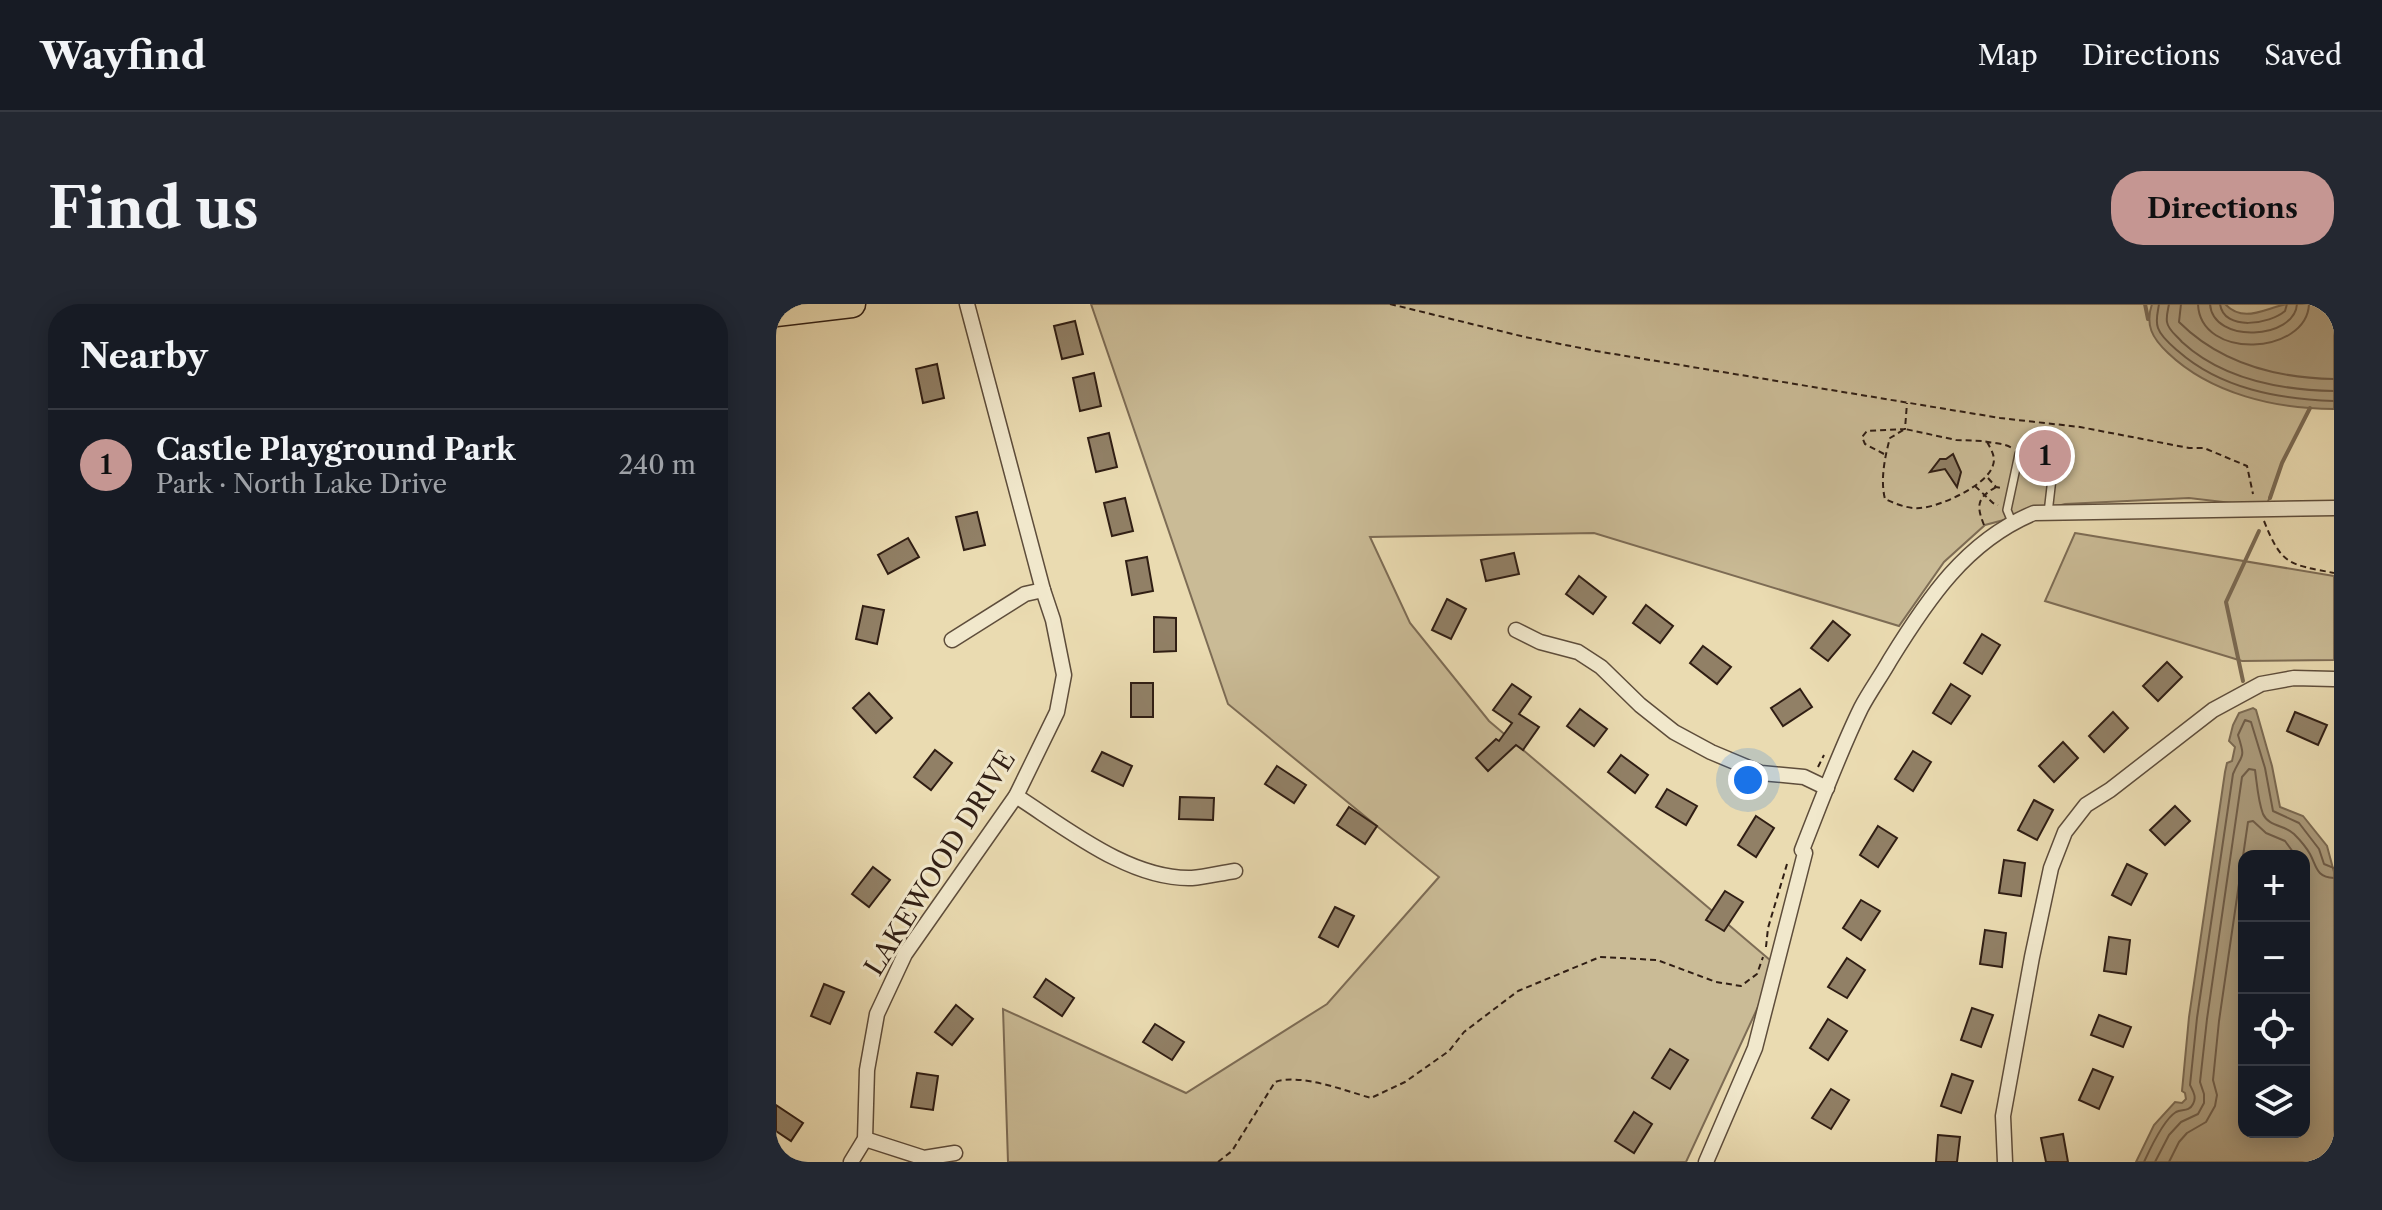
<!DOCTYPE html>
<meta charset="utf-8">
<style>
body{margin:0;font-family:"Libre Caslon Text",serif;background:#242831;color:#f1f3f6}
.controls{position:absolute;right:24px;bottom:24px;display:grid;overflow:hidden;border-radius:16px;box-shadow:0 4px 20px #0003}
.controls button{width:72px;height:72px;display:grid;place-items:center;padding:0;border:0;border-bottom:2px solid #363941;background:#171b24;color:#f1f3f6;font:40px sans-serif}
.you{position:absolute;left:972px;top:476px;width:28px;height:28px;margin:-20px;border:6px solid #fff;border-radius:50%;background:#1a73e8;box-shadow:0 0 0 12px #1a73e833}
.badge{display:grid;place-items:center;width:52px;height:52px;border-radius:50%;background:#c59692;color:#111;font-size:26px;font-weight:700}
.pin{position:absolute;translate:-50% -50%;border:4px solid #fff;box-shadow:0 2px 8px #0006}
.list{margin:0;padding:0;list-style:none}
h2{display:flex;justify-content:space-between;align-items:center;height:104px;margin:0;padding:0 32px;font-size:34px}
h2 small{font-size:26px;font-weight:400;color:#9ea1a6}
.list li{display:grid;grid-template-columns:52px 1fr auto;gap:24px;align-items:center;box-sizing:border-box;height:112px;padding:0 32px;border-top:2px solid #363941}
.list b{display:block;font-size:30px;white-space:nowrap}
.list p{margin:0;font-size:26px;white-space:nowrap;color:#9ea1a6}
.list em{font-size:26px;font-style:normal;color:#9ea1a6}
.icon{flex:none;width:44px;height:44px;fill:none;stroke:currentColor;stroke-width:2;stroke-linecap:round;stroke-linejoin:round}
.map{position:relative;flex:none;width:1558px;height:858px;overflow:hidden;border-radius:32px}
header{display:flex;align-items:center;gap:48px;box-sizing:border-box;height:112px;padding:0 40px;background:#171b24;border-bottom:2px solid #363941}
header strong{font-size:38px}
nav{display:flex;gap:44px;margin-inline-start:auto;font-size:28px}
.intro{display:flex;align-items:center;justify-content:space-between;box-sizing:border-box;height:192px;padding:0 48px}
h1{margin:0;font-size:56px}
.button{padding:20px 36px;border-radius:32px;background:#c59692;color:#111;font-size:28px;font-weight:700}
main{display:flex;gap:48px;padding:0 48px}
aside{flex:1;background:#171b24;border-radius:32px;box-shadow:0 4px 20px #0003}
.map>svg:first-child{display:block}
</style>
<header>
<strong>Wayfind</strong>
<nav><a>Map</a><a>Directions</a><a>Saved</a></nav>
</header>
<div class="intro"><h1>Find us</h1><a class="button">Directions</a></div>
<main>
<aside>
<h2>Nearby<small></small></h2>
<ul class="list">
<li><span class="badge">1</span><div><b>Castle Playground Park</b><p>Park · North Lake Drive</p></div><em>240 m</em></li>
</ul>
</aside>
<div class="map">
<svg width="1558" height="858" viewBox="0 0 1558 858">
<rect width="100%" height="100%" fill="#eadbb1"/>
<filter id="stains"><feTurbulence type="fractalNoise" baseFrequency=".0025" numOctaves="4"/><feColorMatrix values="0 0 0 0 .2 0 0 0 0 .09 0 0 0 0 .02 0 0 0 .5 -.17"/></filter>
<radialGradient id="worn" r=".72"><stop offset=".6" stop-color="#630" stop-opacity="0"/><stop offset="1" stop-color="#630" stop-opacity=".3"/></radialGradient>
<g fill="#cabb96" stroke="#7d6c55" stroke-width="2">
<polygon points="315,0 1537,0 1534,104 1506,159 1490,203 1413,194 1289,200 1209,221 1168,258 1123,322 818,229 594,233 634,319 713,417 1001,662 910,858 232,858 227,705 410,789 551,700 663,573 452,400"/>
<polygon points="1299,229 1558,272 1558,356 1466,357 1269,297"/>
</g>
<g fill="#ab9b7c" stroke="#7a6952" stroke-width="2" fill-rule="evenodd">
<path d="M1376 0H1449C1468 20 1489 4 1511 0 1526 0 1543 0 1558 0V105C1500 105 1435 90 1392 49 1376 34 1369 21 1376 0Z"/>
<path d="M1477 404 1480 406 1496 462 1504 503 1527 512 1551 542 1558 568V858H1360L1378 821 1399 798 1406 799 1410 795 1409 789 1406 787 1413 713 1449 468 1451 459 1456 457 1459 443 1453 437 1457 421 1463 409ZM1528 552V828H1468V552Z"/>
</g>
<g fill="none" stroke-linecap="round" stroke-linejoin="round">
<g stroke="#6e5c48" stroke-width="2">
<path d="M1383 0C1382 8 1379 16 1382 24 1385 33 1395 41 1402 47 1445 85 1503 95 1558 97"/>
<path d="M1393 0C1392 6 1390 12 1391 18 1392 26 1401 32 1406 38 1446 75 1505 86 1558 87"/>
<path d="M1405 0 1403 18C1445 60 1500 74 1558 75"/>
<path d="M1422 0C1424 57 1531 51 1533 0"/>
<path d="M1434 0C1437 41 1519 35 1521 0"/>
<path d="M1444 0C1448 28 1494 20 1509 7L1511 0"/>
<path d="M1368 858C1374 845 1387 816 1400 808 1406 805 1413 808 1417 800 1421 793 1417 787 1414 781L1421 714 1457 470C1466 449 1470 456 1462 431L1469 416 1475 418 1489 464 1497 507 1523 519 1543 545 1548 560 1558 564"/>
<path d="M1379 858 1393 831 1405 818 1422 810 1428 799V790L1424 778 1431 715 1466 473 1473 465 1479 466C1481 480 1482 497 1487 510 1493 523 1509 521 1518 530 1523 535 1530 543 1534 550 1541 563 1540 573 1558 574"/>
<polyline points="1393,858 1403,838 1411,829 1430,818 1439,802 1441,791 1437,776 1443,717 1472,518 1477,517 1490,529 1509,537 1520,552"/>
</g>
<g stroke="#7a6952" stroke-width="4">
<polyline points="1369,0 1372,15"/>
<polyline points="1494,194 1506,159 1534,104"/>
<polyline points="1467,377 1450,298 1483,227"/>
</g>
</g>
<g fill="#918066" stroke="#301e14" stroke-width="2">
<polygon points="299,17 307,50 286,55 278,22"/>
<polygon points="161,60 168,94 147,99 140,65"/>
<polygon points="318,69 325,102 304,107 297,74"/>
<polygon points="333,129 341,163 320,168 312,134"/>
<polygon points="1177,150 1185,168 1181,183 1169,165 1154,168 1164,155 1170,155"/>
<polygon points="349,194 357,227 336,232 328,199"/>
<polygon points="201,208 209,241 188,246 180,213"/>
<polygon points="132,234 143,253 112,270 102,251"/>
<polygon points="738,249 743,270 710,277 705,256"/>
<polygon points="371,253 377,287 356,291 350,257"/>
<polygon points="803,272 830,293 817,310 790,290"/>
<polygon points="671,295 690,305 675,335 656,326"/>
<polygon points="870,301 897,322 884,339 857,319"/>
<polygon points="87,302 108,306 101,340 80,335"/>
<polygon points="378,313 400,314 400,347 378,348"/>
<polygon points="1057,317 1074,331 1052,357 1035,344"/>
<polygon points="1206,330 1224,341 1206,370 1188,359"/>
<polygon points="927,342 955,363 941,380 914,359"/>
<polygon points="1391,358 1406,373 1382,397 1367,382"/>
<rect x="355" y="379" width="22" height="34"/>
<polygon points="736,380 755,393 743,410 763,423 747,446 740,441 712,467 700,454 720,435 723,437 736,419 717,406"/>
<polygon points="1175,380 1194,392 1175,420 1157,409"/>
<polygon points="1024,385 1036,403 1007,422 995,404"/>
<polygon points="93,389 116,414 100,429 77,404"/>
<polygon points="804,405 831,425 818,442 791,422"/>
<polygon points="1337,408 1352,424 1328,448 1313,432"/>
<polygon points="1519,408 1551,421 1542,441 1511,427"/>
<polygon points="1287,438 1302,454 1278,478 1263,462"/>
<polygon points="159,446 176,459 155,486 138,473"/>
<polygon points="1137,447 1155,458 1137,487 1119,475"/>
<polygon points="326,448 356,462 347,482 316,467"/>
<polygon points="845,451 872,471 859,489 832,468"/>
<polygon points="501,462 530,481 518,499 489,480"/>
<polygon points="891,485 921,502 910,521 880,503"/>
<polygon points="404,493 438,494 437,516 403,515"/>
<polygon points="1258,496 1277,506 1261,536 1242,526"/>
<polygon points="1399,502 1414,517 1389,541 1374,526"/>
<polygon points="573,503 601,522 589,540 561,521"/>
<polygon points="980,512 998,524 980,553 962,541"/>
<polygon points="1102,522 1121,534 1102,563 1084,551"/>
<polygon points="1228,556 1249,559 1245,592 1223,589"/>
<polygon points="1351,560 1371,570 1355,601 1336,591"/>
<polygon points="97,563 114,576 93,603 76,590"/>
<polygon points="949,587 967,598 948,627 930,616"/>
<polygon points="1085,596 1104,607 1085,636 1067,624"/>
<polygon points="559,603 578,612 562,643 543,633"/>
<polygon points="1209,626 1230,629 1226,663 1204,660"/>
<polygon points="1333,633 1354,636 1350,670 1328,667"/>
<polygon points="1071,654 1089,666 1071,694 1052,683"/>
<polygon points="270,675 298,694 286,712 258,693"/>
<polygon points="48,680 68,688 54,720 35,712"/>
<polygon points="180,701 197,715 176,741 159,728"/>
<polygon points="1196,704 1217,711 1205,743 1185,736"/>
<polygon points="1323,711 1355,723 1347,743 1315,731"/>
<polygon points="1052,715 1071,727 1052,756 1034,744"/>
<polygon points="379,720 408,738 396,756 367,738"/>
<polygon points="894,745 912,756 894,785 876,774"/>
<polygon points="1317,765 1337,773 1323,805 1303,796"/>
<polygon points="141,769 162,772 157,806 135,803"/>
<polygon points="1176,770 1197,777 1185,809 1165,802"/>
<polygon points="1055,785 1073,796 1055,825 1036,814"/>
<polygon points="0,801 27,819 15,837 0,827"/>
<polygon points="858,808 876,820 858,849 839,837"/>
<polygon points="1287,830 1292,858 1270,858 1265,834"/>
<polygon points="1162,831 1184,833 1181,858 1160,858"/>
</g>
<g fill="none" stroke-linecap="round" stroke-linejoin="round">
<g stroke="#5e4d3b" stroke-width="10">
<polyline id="lane" points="1236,218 1231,206 1243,150 1278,157 1272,209"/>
</g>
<g stroke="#5e4d3b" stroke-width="17">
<g id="street">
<polyline points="740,326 764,338 802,348 825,363 864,401 898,428 935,448 985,469 1028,473 1051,484"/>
<polyline points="176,336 249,290 267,286"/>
<path d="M240 492C290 524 354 576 416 574 430 573 445 569 459 567"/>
<polyline points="89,835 148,854 179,849"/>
<polyline points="75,858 89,835 91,766 101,710 129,650 240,492 281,408 288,371 277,316 267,286 191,0"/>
<path d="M930 858 979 744 1029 549 1026 546C1045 498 1063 449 1085 404 1094 387 1105 372 1114 356 1151 296 1190 237 1258 209L1558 204"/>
<polyline points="1229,858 1227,812 1256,653 1275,564 1289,528 1310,501 1334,486 1437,406 1485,380 1518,374 1558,375"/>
</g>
</g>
<g stroke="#301e14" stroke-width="29">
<polyline id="highway" points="0,9 76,0"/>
</g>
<g stroke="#301e14" stroke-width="2" stroke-dasharray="6 4" stroke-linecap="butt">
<polyline points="614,0 749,33 820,47 1224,114 1304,123 1413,144 1428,144 1471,162 1477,190"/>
<path d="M1211 138C1215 145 1220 153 1217 161 1212 181 1164 203 1144 204 1132 205 1120 200 1109 195 1104 176 1109 152 1114 134L1129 125 1180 136 1207 137C1216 139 1228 139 1236 144"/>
<polyline points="1108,150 1089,140 1086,133 1091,127 1129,125 1131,99"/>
<polyline points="1212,174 1220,183 1225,184"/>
<polyline points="1199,182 1217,199 1222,201"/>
<path d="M1488 217C1506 262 1513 260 1558 269"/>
<path d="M1208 221C1200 201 1201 194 1220 183"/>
<polyline points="1042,463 1048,451"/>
<polyline points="990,643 992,624 1011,560"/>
<path d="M442 858 456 847 499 778C524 769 570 787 595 794L629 778 673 747 688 728 742 687 824 653 881 656 940 678 965 682 981 670 987 653"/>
</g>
<use href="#lane" stroke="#f1e8cc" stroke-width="7"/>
<use href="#street" stroke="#f1e8cc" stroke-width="14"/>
<use href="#highway" stroke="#eadbb1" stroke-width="26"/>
</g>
<g text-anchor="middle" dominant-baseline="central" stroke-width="6" stroke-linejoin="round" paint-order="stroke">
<g font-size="26" fill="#301e14" stroke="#f1e8cc">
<text transform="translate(164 559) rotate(-58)">LAKEWOOD DRIVE</text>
</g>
</g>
<rect width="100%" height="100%" filter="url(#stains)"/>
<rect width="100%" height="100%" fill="url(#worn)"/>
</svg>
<div class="controls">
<button>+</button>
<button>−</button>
<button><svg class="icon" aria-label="locate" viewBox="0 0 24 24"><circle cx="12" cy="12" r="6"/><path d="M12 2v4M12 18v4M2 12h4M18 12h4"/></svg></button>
<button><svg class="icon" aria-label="layers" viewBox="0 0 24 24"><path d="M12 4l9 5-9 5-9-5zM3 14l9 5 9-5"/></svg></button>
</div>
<div class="you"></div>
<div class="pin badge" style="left:1269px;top:152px">1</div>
</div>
</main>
